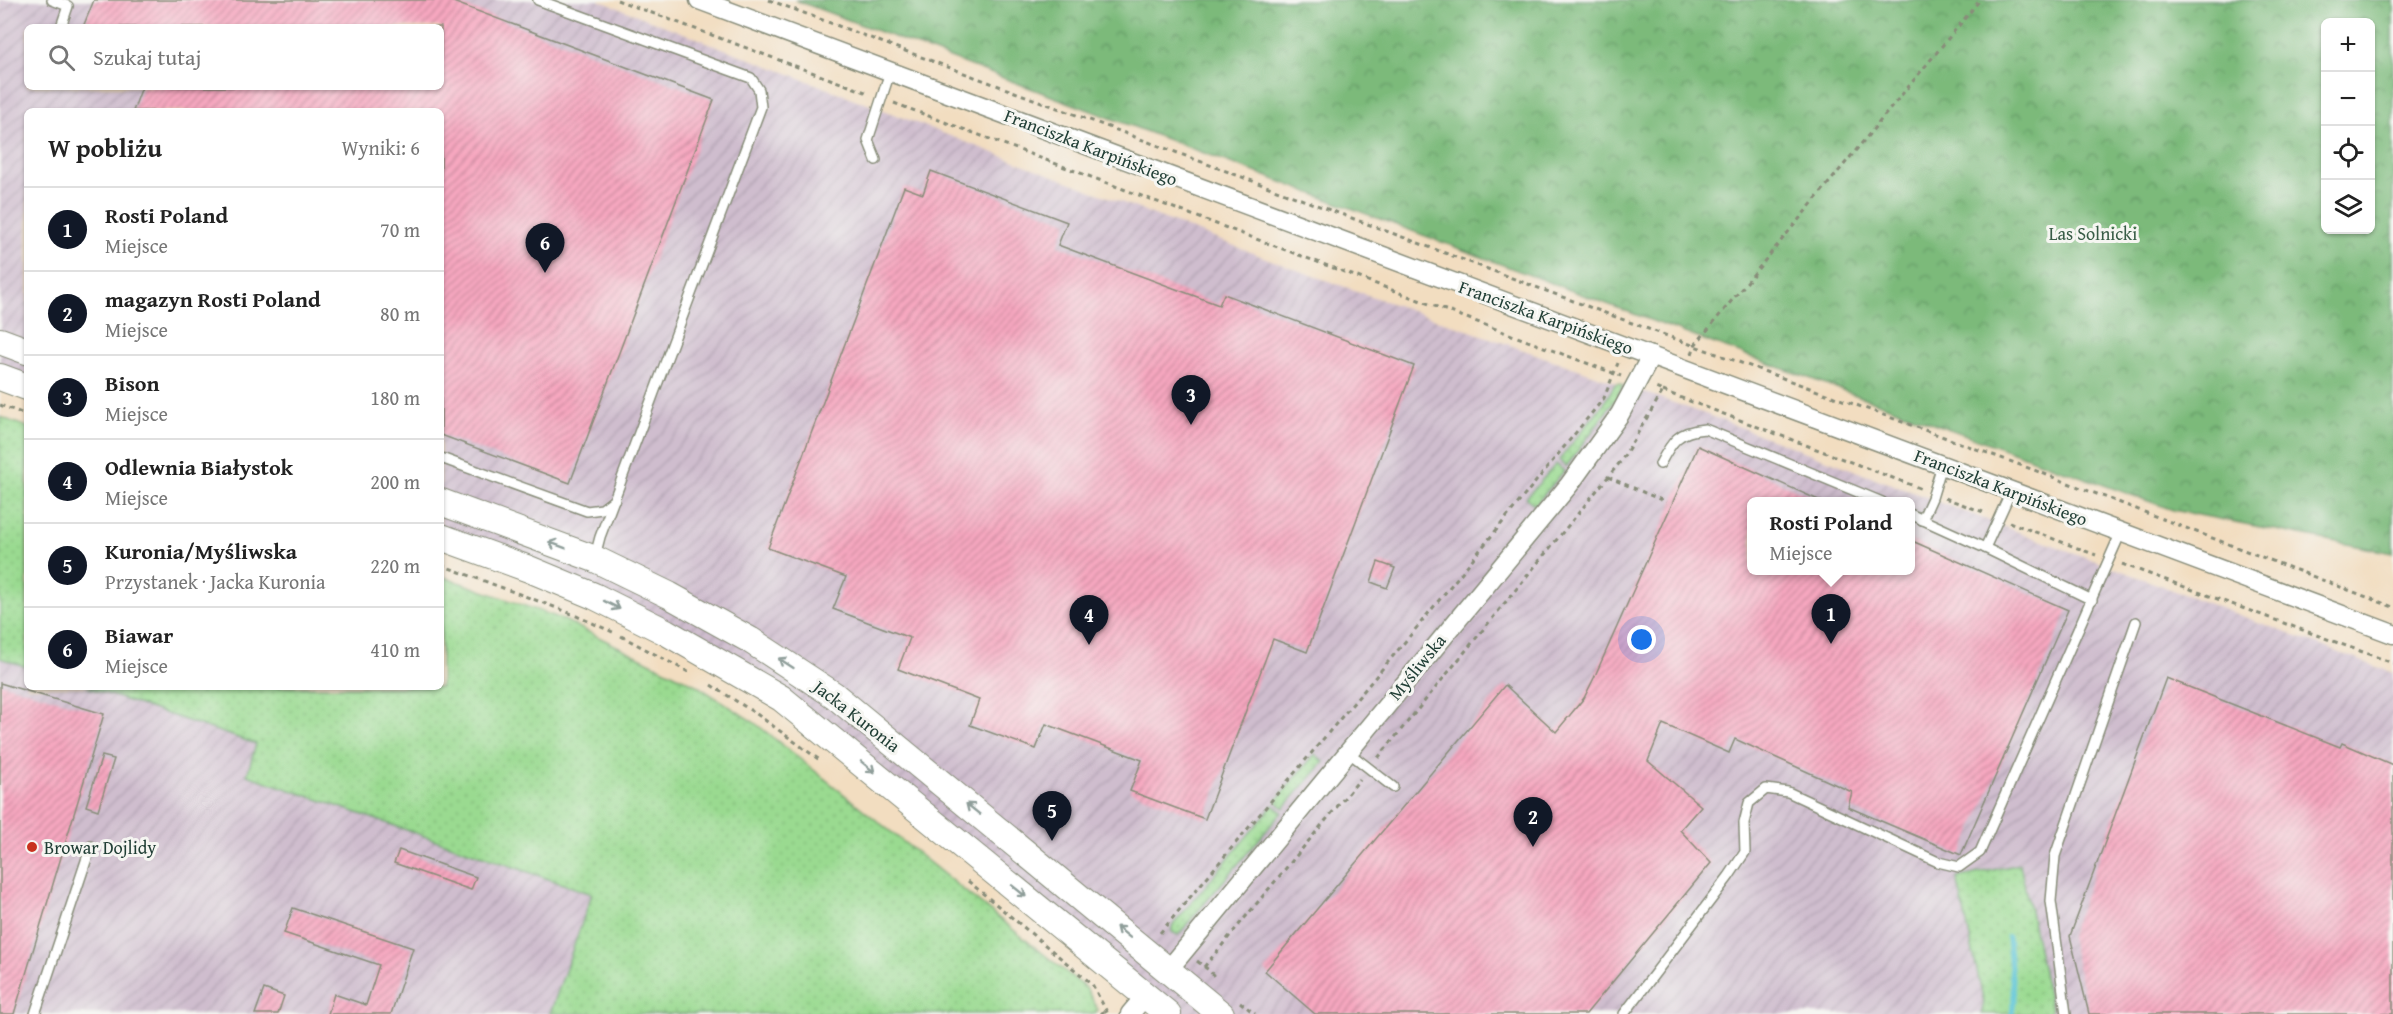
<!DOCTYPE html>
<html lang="pl">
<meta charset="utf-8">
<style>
body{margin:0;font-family:"Gentium Book Plus",serif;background:#f2f2f2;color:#222}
.controls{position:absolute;right:18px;top:18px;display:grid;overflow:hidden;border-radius:9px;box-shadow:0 2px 4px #0004}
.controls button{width:54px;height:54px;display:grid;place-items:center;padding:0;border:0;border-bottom:2px solid #e0e0e0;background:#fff;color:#222;font:30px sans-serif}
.you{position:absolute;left:1642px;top:640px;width:21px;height:21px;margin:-15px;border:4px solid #fff;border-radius:50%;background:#1a73e8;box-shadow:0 0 0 9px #1a73e833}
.badge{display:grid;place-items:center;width:39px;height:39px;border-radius:50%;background:#111827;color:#fff;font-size:20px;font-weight:700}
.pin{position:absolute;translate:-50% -50px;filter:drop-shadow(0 2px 3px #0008)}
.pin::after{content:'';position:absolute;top:32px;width:21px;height:18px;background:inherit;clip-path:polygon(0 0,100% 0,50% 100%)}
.popup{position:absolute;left:1747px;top:497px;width:168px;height:78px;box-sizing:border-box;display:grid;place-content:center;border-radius:9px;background:#fff;filter:drop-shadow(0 2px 4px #0005);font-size:20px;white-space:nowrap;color:#767676}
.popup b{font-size:22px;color:#222}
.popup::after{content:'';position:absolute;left:50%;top:100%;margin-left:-12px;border:12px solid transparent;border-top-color:#fff}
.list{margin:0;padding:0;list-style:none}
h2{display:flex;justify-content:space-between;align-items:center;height:78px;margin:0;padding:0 24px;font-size:26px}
h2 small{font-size:20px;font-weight:400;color:#767676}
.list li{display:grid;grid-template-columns:39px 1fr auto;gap:18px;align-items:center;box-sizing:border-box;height:84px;padding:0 24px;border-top:2px solid #e0e0e0}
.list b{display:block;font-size:22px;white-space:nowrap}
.list p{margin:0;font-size:20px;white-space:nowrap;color:#767676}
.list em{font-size:20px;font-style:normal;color:#767676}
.icon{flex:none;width:33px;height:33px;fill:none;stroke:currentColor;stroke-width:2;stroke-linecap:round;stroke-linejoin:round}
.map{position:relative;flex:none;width:2393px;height:1014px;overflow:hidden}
.search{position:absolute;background:#fff;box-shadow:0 2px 4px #0004;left:24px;top:24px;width:420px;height:66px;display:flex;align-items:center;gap:15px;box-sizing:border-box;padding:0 21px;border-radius:9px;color:#767676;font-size:22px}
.panel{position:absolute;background:#fff;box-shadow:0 2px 4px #0004;left:24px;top:108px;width:420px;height:582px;border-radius:9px}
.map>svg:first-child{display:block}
</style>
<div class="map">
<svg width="2393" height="1014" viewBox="0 0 2393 1014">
<defs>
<pattern id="industrial-furrows" width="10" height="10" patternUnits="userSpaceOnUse" patternTransform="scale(1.5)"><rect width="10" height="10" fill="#cfbdce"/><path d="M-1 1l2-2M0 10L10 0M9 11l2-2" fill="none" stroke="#b1a3b2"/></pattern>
<pattern id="grass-dots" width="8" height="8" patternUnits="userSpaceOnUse" patternTransform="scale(1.5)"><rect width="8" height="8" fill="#9ada90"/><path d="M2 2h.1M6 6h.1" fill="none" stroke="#84bc7d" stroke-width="1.8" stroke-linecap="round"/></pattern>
<pattern id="forest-crowns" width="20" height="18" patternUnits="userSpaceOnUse" patternTransform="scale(1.5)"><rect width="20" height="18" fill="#7bba7a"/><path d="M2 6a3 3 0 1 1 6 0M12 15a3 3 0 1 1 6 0" fill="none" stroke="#649865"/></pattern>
<pattern id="building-hatch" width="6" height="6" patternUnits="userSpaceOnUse" patternTransform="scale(1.5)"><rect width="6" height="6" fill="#f7a7c0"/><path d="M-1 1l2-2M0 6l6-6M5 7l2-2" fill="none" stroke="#c7899d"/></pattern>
</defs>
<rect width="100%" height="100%" fill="#f6f6f2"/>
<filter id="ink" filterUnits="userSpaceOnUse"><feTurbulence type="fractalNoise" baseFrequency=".0167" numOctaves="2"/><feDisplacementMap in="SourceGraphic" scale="12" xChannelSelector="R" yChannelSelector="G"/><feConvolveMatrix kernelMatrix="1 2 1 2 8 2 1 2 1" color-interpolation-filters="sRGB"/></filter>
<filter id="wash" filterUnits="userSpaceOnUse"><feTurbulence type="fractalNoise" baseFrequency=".008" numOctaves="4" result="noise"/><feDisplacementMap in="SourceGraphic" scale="24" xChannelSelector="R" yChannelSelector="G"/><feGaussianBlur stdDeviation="1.35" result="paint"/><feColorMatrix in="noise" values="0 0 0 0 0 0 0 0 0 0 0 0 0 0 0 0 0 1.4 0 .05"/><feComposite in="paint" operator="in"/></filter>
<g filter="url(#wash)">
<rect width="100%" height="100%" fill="#f2ddc0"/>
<g fill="url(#industrial-furrows)" fill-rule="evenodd">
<path d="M0 0H598L1297 270 1705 414 2393 673V1014H1173L782 695 441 533V111H27V385L0 375ZM27 27H441V87H27ZM1752 502H1910V570H1752Z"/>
<polygon points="0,658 27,667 27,687 87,687 257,744 247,775 593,894 550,1014 0,1014"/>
</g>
<g fill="url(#grass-dots)" stroke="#5c8c62" stroke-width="1.5">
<polygon points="1619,383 1623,385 1617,397 1566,467 1559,460 1604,403 1615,384"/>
<polygon points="0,417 27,427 27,667 0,658"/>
<polygon points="1556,464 1564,471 1535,505 1526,498"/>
<polygon points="441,576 562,619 696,685 755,723 1086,988 1098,1010 1095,1014 550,1014 592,894 247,775 256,744 87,687 441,687"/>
<polygon points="1315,754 1324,762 1284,808 1276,801"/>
<polygon points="1273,805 1282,812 1178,935 1172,932 1172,926"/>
<polygon points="2020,864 2051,1009 2049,1014 1981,1014 1984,1003 1957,878"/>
</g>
<path fill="url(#forest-crowns)" stroke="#4d7c57" stroke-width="1.5" fill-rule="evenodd" d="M795 0H2393V553L2173 510 1682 332ZM2326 22H2370V230H2326Z"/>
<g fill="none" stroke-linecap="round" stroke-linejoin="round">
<polyline stroke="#5cc5d8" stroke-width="5" points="2008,937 2014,1000 2012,1014"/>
</g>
<g id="blocks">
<g fill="url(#building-hatch)">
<polygon points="94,0 448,0 714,100 570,483 441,435 441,111 133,111 142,87 441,87 441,27 83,27"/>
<polygon points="931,171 1067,222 1058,245 1219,305 1224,294 1414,366 1307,652 1273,639 1205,819 1130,791 1142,760 1046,724 1036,749 970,725 979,700 898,669 910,638 833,609 846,577 768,548 904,187 923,194"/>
<polygon points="1698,446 1823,502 1752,502 1752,570 1910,570 1910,540 2068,610 1961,855 1848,807 1852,792 1735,739 1729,753 1663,724 1648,761 1701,806 1680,830 1711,863 1586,1014 1315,1014 1265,971 1505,685 1556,732 1584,698 1594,678"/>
<polygon points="1378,562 1395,568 1387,588 1371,582"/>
<polygon points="2166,678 2340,747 2342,743 2393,765 2393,1014 2089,1014 2070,936"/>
<polygon points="0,683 104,714 14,1014 0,1014"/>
<polygon points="102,756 114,759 98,810 86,806"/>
<polygon points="399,850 476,877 471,890 394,863"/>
<polygon points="293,908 413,948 391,1014 328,1014 334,994 366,1005 379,965 284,933"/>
<polygon points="264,989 284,996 278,1014 255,1014"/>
</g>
</g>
</g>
<g filter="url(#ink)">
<use href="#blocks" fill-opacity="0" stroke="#888d7a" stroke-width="1.5"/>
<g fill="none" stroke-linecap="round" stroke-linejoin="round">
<g stroke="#888d7a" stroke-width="12">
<g id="service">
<polyline points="52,0 68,6 61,27"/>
<polyline points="538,0 751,78 759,90 761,107 600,537 595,556"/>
<polyline points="876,160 868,140 890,72"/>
<polyline points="441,458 587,511 602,509 615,499"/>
<path d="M1660 464C1672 441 1678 431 1705 429L1882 502"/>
<polyline points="1910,514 1985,548 2092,600"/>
<polyline points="1922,520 1932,498 1942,465"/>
<polyline points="1985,548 2011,491"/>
<polyline points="1348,752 1393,787"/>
<polyline points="35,1014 91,846"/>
<polyline points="1624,1014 1729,876 1745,852 1744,823 1749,803 1766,789 1788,792 1938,862 1959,867 1980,852 2121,532"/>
<polyline points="2066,1014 2051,901 2055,856 2136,622"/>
</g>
</g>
<g stroke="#888d7a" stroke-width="21">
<g id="minor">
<polyline points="699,0 2393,634"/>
<polyline points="1169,969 1569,485 1620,414 1651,356"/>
<polyline points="1130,1014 1146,995"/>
</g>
</g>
<g stroke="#888d7a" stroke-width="28">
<g id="secondary">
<polyline points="0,341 27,351"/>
<polyline points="0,377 27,387"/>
<polyline points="441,502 595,559 669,595 750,640 834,695 1221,1014"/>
<polyline points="441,537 529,569 594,596 666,632 781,698 1168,1014"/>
</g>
</g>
<g stroke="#888d7a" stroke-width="3" stroke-dasharray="4.5 4.5" stroke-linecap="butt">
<polyline points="617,0 868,93"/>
<polyline points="769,0 1632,323 2034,470 2393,607"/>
<polyline points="894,103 1621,376"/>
<polyline points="1692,354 1695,345 1980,0"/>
<polyline points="1663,391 1922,489"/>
<polyline points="0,405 27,415"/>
<polyline points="1608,477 1666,502"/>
<polyline points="1945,498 1986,513"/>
<polyline points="2009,522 2096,555"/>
<polyline points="2122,564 2393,663"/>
<polyline points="441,565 565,611 615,633"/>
<polyline points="621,636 692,674"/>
<polyline points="711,685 758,715 821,761"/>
<polyline points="1378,758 1621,461 1663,391 1653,387"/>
<polyline points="968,881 1092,984 1108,1014"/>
<polyline points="1160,933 1409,637 1604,398 1618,363"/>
<polyline points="1197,961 1210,971 1216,979"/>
<polyline points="1204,967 1360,779"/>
<polyline points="1240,1002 1255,1014"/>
<polyline points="1101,1014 1106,1009"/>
</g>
<use href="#service" stroke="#fff" stroke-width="9"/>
<use href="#minor" stroke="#fff" stroke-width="18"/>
<use href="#secondary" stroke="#fff" stroke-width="26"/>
</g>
<defs><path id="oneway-shaft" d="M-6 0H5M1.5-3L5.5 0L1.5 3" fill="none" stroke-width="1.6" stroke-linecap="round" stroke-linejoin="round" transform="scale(1.5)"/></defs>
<g stroke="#8f9e9a">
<use href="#oneway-shaft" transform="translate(557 545) rotate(-159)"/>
<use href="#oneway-shaft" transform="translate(612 605) rotate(27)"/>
<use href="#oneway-shaft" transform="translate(786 663) rotate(-147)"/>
<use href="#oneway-shaft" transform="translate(868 767) rotate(39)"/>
<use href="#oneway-shaft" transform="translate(973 809) rotate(-141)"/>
<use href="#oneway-shaft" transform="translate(1019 891) rotate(39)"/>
<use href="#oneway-shaft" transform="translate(1123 932) rotate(-141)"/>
</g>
</g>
<circle fill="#c8321e" stroke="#f6f6f2" stroke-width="2" cx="32" cy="847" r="6"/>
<g text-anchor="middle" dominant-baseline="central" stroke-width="6" stroke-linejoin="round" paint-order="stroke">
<g font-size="18" fill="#1f3d34" stroke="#f6f6f2">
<text transform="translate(1091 147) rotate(21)">Franciszka Karpińskiego</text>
<text transform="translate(1546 317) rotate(20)">Franciszka Karpińskiego</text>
<text transform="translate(2001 487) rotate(21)">Franciszka Karpińskiego</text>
<text transform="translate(1417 667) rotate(-51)">Myśliwska</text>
<text transform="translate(857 716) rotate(38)">Jacka Kuronia</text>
</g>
<g font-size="18" fill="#385c46" stroke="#f6f6f2">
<text x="2093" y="233">Las Solnicki</text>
</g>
<g font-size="18" fill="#1f3d34" stroke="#f6f6f2" text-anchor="start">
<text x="44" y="847">Browar Dojlidy</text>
</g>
</g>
</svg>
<div class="controls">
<button>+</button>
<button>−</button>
<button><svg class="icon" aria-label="locate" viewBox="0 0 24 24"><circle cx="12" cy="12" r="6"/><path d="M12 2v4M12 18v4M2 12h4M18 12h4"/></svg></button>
<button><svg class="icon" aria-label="layers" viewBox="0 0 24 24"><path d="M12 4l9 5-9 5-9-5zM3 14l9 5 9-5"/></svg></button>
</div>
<div class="you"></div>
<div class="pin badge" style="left:1831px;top:644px">1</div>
<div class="popup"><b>Rosti Poland</b>Miejsce</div>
<div class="pin badge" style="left:1533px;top:847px">2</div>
<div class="pin badge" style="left:1191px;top:425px">3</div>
<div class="pin badge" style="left:1089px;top:645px">4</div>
<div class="pin badge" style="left:1052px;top:841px">5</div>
<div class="pin badge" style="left:545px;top:273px">6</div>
<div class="search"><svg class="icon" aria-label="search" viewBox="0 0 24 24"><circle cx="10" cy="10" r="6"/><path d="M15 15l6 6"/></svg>Szukaj tutaj</div>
<section class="panel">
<h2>W pobliżu<small>Wyniki: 6</small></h2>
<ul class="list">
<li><span class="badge">1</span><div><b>Rosti Poland</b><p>Miejsce</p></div><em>70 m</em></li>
<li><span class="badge">2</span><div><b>magazyn Rosti Poland</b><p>Miejsce</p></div><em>80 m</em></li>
<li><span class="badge">3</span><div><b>Bison</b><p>Miejsce</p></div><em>180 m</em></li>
<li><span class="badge">4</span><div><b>Odlewnia Białystok</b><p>Miejsce</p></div><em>200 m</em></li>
<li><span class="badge">5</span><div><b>Kuronia/Myśliwska</b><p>Przystanek · Jacka Kuronia</p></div><em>220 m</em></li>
<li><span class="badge">6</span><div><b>Biawar</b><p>Miejsce</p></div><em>410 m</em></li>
</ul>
</section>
</div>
